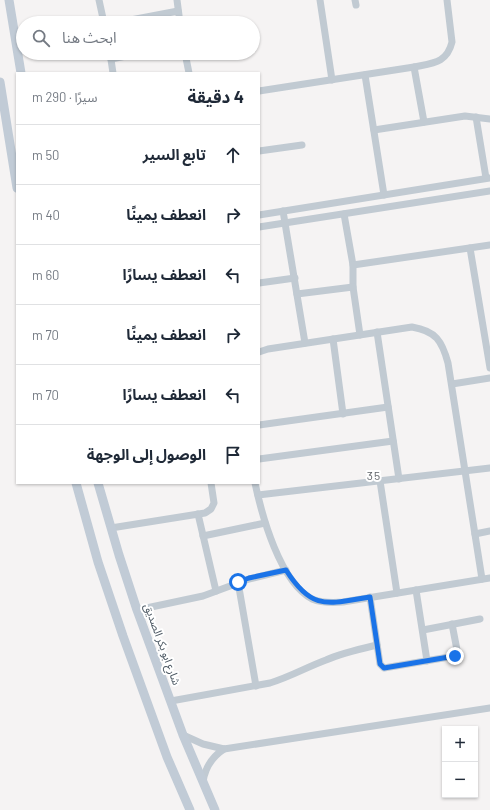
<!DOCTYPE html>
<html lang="ar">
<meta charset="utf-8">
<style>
body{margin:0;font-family:Barlow,"Noto Sans Arabic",sans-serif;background:#f2f2f3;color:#1f2937;direction:rtl}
.controls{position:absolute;right:12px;bottom:12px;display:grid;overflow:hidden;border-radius:0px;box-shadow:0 1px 3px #0004}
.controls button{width:36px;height:36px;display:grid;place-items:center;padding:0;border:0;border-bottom:1px solid #e0e1e3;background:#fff;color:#1f2937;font:20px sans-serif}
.stop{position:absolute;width:12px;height:12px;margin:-9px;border:3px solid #1a73e8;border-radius:50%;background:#fff}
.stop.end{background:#1a73e8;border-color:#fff;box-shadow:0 1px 4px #0008}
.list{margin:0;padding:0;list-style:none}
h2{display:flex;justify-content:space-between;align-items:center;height:52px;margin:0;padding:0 16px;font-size:17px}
h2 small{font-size:13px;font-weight:400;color:#747a83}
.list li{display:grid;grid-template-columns:26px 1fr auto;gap:12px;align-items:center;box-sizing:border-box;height:60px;padding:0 16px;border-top:1px solid #e0e1e3}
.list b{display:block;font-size:15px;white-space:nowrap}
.list em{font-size:13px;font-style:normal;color:#747a83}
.icon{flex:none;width:22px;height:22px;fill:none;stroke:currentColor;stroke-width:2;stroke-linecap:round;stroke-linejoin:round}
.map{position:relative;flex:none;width:490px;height:810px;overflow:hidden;direction:ltr}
.search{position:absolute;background:#fff;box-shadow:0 1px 3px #0004;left:16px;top:16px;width:244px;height:44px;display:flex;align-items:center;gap:10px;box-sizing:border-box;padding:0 14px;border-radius:22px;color:#747a83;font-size:15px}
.panel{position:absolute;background:#fff;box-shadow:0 1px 3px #0004;left:16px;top:72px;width:244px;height:412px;border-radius:0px;direction:rtl}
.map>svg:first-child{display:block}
</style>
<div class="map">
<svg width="490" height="810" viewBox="0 0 490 810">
<rect width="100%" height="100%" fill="#f5f3f3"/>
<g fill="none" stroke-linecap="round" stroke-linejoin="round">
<g stroke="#c1cad2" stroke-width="7">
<polyline points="99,0 104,23"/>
<polyline points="177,0 180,23"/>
<polyline points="320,0 332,80"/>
<polyline points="355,0 356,5"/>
<polyline points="115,23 178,11"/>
<polyline points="110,53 113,73"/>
<polyline points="185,53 189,73"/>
<polyline points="111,59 141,53"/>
<polyline points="414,67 424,122"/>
<polyline points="365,75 384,195"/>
<path d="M259 91 414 67C433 63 447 63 452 42L447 0"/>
<polyline points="476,117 486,178"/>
<polyline points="374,130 465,116 490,119"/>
<polyline points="259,151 302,145"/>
<polyline points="283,211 305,343"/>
<polyline points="344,214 353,265 353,287 360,335"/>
<polyline points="259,215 490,178"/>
<polyline points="259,227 490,191"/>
<polyline points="470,248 490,368"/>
<polyline points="353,265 490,245"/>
<polyline points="259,283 295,278"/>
<polyline points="297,294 353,287"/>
<polyline points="377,332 399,479"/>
<polyline points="333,339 343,414"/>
<path d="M259 352 268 349 412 327C436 331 442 341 448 363L482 579"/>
<polyline points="452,384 490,378"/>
<polyline points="259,425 388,407"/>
<polyline points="259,459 393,441"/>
<polyline points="380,481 397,593"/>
<path d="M255 483C262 516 280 582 312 599 322 603 332 603 343 602L490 578"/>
<polyline points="258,495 490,468"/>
<polyline points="198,514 216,591"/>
<polyline points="111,528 205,513 211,509 214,503 211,483"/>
<polyline points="475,534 490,531"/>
<polyline points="203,536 265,523"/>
<polyline points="238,582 256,686"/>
<polyline points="416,590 427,661"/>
<polyline points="370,597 380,664 384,668 455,656 457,654 457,650 452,624"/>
<polyline points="137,610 203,596 249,579 286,570"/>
<polyline points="423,630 480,619"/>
<path d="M171 701 270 683C290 677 307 667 326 660 342 653 360 649 377 645"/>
<polyline points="183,735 203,744 224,749 490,708"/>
<path d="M203 782C205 767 212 757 224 749"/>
</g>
<g stroke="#c1cbd6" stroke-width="9">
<polyline points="9,0 21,73"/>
<polyline points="0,82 17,188"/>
<polyline points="76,483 98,562 123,636 167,757 190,810"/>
<polyline points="98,483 119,555 137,610 183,735 215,810"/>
</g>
</g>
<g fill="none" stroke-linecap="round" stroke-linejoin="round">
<path stroke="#1a73e8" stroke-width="5" d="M238 582 249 578 286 570C312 611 327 604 370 597L380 664 384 668 455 656"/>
</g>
<g text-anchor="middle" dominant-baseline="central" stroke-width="4" stroke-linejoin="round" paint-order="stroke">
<g font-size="11" fill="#4a5661" stroke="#fff">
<text transform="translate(163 644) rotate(70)">شارع ابو بكر الصديق</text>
</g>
<g font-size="12" letter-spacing="1" fill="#5f6368" stroke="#fff">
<text x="374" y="475">35</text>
</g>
</g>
</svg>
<div class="controls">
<button>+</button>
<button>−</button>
</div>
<div class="stop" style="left:238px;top:582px"></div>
<div class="stop end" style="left:455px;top:656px"></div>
<div class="search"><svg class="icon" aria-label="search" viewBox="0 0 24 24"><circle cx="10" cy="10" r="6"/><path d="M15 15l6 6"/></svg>ابحث هنا</div>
<section class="panel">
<h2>4 دقيقة<small>سيرًا · 290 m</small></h2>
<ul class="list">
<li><svg class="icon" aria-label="ahead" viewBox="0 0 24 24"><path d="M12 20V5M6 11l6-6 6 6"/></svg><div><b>تابع السير</b></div><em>50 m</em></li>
<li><svg class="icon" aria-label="right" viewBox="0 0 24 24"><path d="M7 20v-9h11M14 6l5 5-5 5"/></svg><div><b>انعطف يمينًا</b></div><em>40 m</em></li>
<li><svg class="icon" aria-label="left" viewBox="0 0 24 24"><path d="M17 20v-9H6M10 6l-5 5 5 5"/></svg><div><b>انعطف يسارًا</b></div><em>60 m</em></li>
<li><svg class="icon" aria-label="right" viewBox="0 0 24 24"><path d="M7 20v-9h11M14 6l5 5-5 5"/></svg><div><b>انعطف يمينًا</b></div><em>70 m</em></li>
<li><svg class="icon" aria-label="left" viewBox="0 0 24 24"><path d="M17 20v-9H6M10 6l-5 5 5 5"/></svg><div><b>انعطف يسارًا</b></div><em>70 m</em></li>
<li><svg class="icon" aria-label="arrive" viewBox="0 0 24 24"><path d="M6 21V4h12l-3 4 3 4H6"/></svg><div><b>الوصول إلى الوجهة</b></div></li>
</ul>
</section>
</div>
